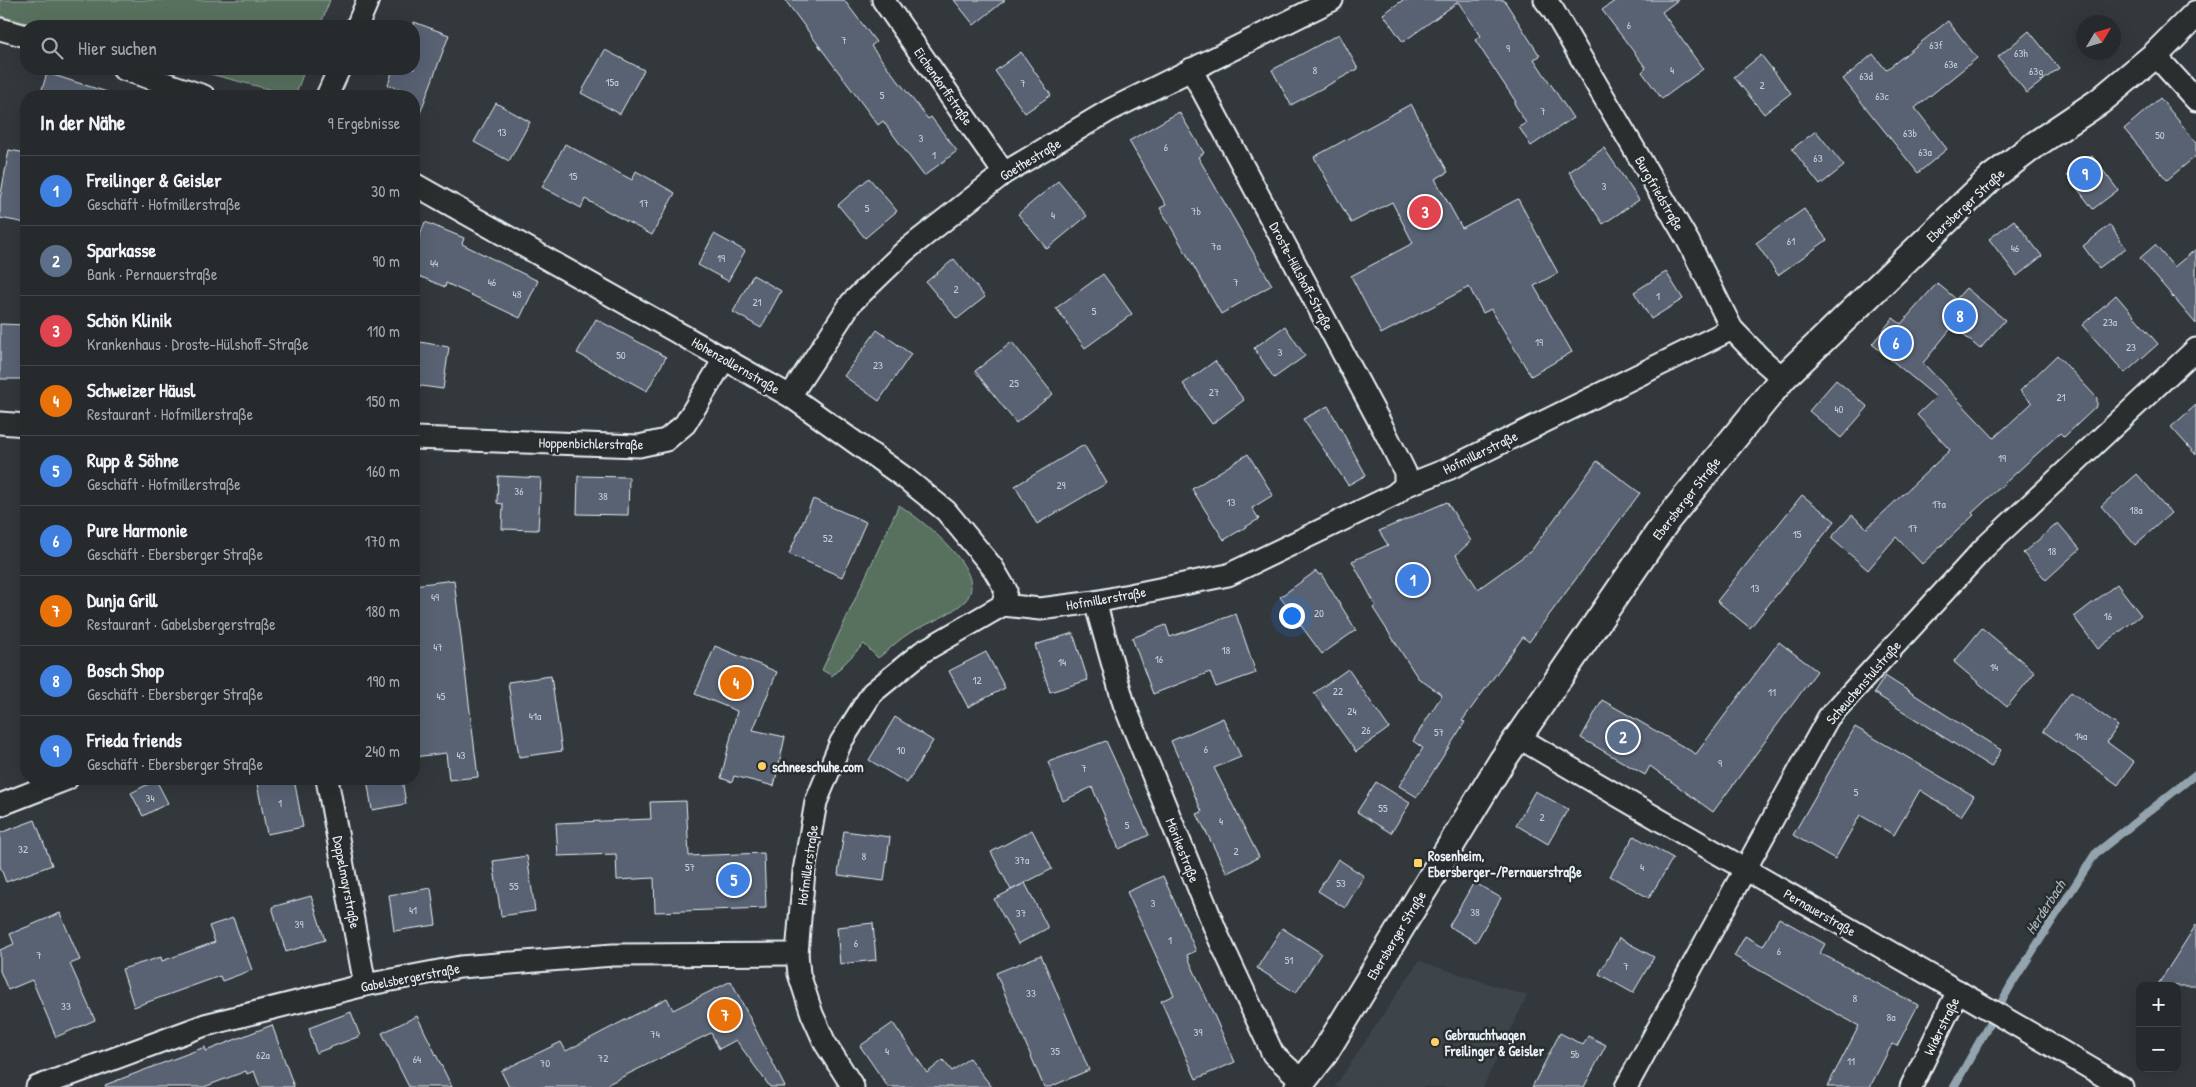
<!DOCTYPE html>
<html lang="de">
<meta charset="utf-8">
<style>
body{margin:0;font-family:"Patrick Hand",sans-serif;background:#2e3235;color:#f1f3f6}
.controls{position:absolute;right:15px;bottom:15px;display:grid;overflow:hidden;border-radius:10px;box-shadow:0 5px 20px #0002}
.controls button{width:45px;height:45px;display:grid;place-items:center;padding:0;border:0;border-bottom:1px solid #424649;background:#262a2d;color:#f1f3f6;font:25px sans-serif}
.compass{position:absolute;left:2076px;top:15px;width:45px;height:45px;border-radius:50%;background:#262a2d;box-shadow:0 5px 20px #0002;rotate:52deg}
.you{position:absolute;left:1291px;top:615px;width:18px;height:18px;margin:-12px;border:4px solid #fff;border-radius:50%;background:#1a73e8;box-shadow:0 0 0 8px #1a73e833}
.badge{display:grid;place-items:center;width:32px;height:32px;border-radius:50%;background:#d6ab8b;color:#fff;font-size:16px;font-weight:700}
.pin{position:absolute;translate:-50% -50%;border:2px solid #fff;box-shadow:0 1px 5px #0006}
.list{margin:0;padding:0;list-style:none}
h2{display:flex;justify-content:space-between;align-items:center;height:65px;margin:0;padding:0 20px;font-size:21px}
h2 small{font-size:16px;font-weight:400;color:#a4a7aa}
.list li{display:grid;grid-template-columns:32px 1fr auto;gap:15px;align-items:center;box-sizing:border-box;height:70px;padding:0 20px;border-top:1px solid #424649}
.list b{display:block;font-size:19px;white-space:nowrap}
.list p{margin:0;font-size:16px;white-space:nowrap;color:#a4a7aa}
.list em{font-size:16px;font-style:normal;color:#a4a7aa}
.icon{flex:none;width:28px;height:28px;fill:none;stroke:currentColor;stroke-width:2;stroke-linecap:round;stroke-linejoin:round}
.map{position:relative;flex:none;width:2196px;height:1087px;overflow:hidden}
.search{position:absolute;background:#262a2d;box-shadow:0 5px 20px #0002;left:20px;top:20px;width:400px;height:55px;display:flex;align-items:center;gap:12px;box-sizing:border-box;padding:0 18px;border-radius:20px;color:#a4a7aa;font-size:19px}
.panel{position:absolute;background:#262a2d;box-shadow:0 5px 20px #0002;left:20px;top:90px;width:400px;height:695px;border-radius:20px}
.map>svg:first-child{display:block}
</style>
<div class="map">
<svg width="2196" height="1087" viewBox="0 0 2196 1087">
<rect width="100%" height="100%" fill="#33383c"/>
<filter id="ink" filterUnits="userSpaceOnUse"><feTurbulence type="fractalNoise" baseFrequency=".02" numOctaves="2"/><feDisplacementMap in="SourceGraphic" scale="10" xChannelSelector="R" yChannelSelector="G"/><feConvolveMatrix kernelMatrix="1 2 1 2 8 2 1 2 1" color-interpolation-filters="sRGB"/></filter>
<g filter="url(#ink)">
<polygon fill="#3e454c" points="1419,961 1527,996 1483,1087 1335,1087"/>
<g fill="#58715e" stroke="#a0b1ab">
<polygon points="0,0 330,0 320,26 38,26 0,16"/>
<polygon points="191,69 305,69 295,96"/>
<path d="M899 505C919 518 992 573 965 601 950 615 929 623 911 632 899 639 889 650 878 658L864 644 832 676 822 670Z"/>
</g>
<g fill="none" stroke-linecap="round" stroke-linejoin="round">
<polyline stroke="#93a4af" stroke-width="8" points="1954,1087 2011,985 2095,854 2196,774"/>
</g>
<g fill="#586273" stroke="#e8f1f8">
<polygon points="785,0 844,0 876,42 871,46 928,119 931,117 957,151 924,176 883,121 878,125"/>
<polygon points="954,0 1005,0 974,25"/>
<polygon points="1403,0 1504,0 1540,56 1534,59 1573,118 1531,146 1519,127 1526,123 1514,103 1516,102 1475,40 1481,36 1458,2 1403,42 1383,14"/>
<polygon points="1616,0 1678,0 1662,12 1703,69 1662,99 1642,72 1646,68 1602,10"/>
<polygon points="1948,21 1977,58 1915,108 1947,149 1918,173 1843,79 1873,54 1886,70"/>
<polygon points="414,22 449,35 416,124 414,124 414,94 388,85 393,69 414,69"/>
<polygon points="2029,31 2059,68 2027,93 1998,57"/>
<polygon points="1339,34 1358,69 1291,105 1272,70"/>
<polygon points="605,50 644,70 620,114 581,93"/>
<polygon points="1021,52 1051,95 1025,113 995,71"/>
<polygon points="1761,55 1791,93 1764,114 1734,77"/>
<polygon points="47,73 107,92 106,96 40,96"/>
<polygon points="2160,98 2196,142 2196,156 2167,180 2124,129"/>
<polygon points="496,103 530,122 509,161 474,142"/>
<polygon points="1411,104 1448,172 1435,179 1462,228 1518,199 1558,273 1534,286 1572,352 1531,376 1491,309 1483,313 1469,287 1381,334 1351,276 1413,243 1392,202 1351,223 1314,157"/>
<polygon points="1179,112 1204,153 1198,157 1272,285 1221,314 1160,208 1166,205 1129,141"/>
<polygon points="1816,131 1844,166 1820,185 1792,149"/>
<polygon points="565,144 632,180 636,171 675,193 652,235 585,199 581,208 542,187"/>
<polygon points="1604,148 1639,200 1603,224 1569,172"/>
<polygon points="9,150 26,153 26,223 0,218 0,199"/>
<polygon points="2092,156 2118,190 2093,209 2067,175"/>
<polygon points="869,178 897,211 865,238 838,205"/>
<polygon points="1058,181 1087,216 1047,249 1018,214"/>
<polygon points="1804,209 1827,240 1778,275 1756,243"/>
<polygon points="2014,220 2042,256 2017,276 1989,239"/>
<polygon points="425,222 464,238 462,244 538,281 520,318 446,283 445,287 414,274 414,251"/>
<polygon points="2110,225 2126,248 2099,268 2083,246"/>
<polygon points="714,234 745,251 728,281 698,265"/>
<polygon points="2155,245 2174,267 2196,249 2196,324 2140,258"/>
<polygon points="954,259 985,297 957,319 926,282"/>
<polygon points="1666,272 1683,299 1651,319 1634,292"/>
<polygon points="1103,274 1132,314 1085,348 1056,308"/>
<polygon points="753,275 781,291 761,328 733,312"/>
<polygon points="1937,283 1956,299 1966,288 2005,320 1980,349 1953,326 1923,363 1994,438 2032,403 2020,391 2057,355 2097,398 2097,406 2064,437 2060,433 1972,513 1974,515 1922,564 1896,537 1868,570 1831,538 1852,515 1867,528 1950,450 1917,415 1936,397 1872,344 1893,318 1901,324"/>
<polygon points="2116,295 2158,344 2125,373 2082,325"/>
<polygon points="596,319 666,357 647,391 577,353"/>
<polygon points="0,324 26,325 26,379 0,379"/>
<polygon points="1285,326 1305,356 1274,378 1254,348"/>
<polygon points="877,330 911,354 879,401 844,376"/>
<polygon points="414,341 449,347 443,389 414,385"/>
<polygon points="1012,342 1053,394 1016,423 975,371"/>
<polygon points="1215,361 1244,400 1212,424 1183,384"/>
<polygon points="1836,380 1868,407 1841,438 1809,411"/>
<polygon points="2196,405 2196,455 2171,427"/>
<polygon points="1328,406 1366,475 1348,485 1303,419"/>
<polygon points="1084,445 1107,483 1037,524 1015,486"/>
<polygon points="1248,454 1273,495 1252,508 1259,519 1224,540 1192,489"/>
<polygon points="1597,461 1640,493 1529,642 1523,637 1462,721 1465,722 1417,797 1399,786 1423,748 1413,741 1442,695 1418,678 1373,608 1376,606 1352,561 1388,545 1379,531 1447,502 1471,541 1456,555 1478,589 1531,551"/>
<polygon points="2137,474 2171,513 2135,545 2101,506"/>
<polygon points="498,476 541,478 538,530 502,529 503,504 497,503"/>
<polygon points="578,476 629,477 628,515 577,514"/>
<polygon points="1802,495 1835,521 1750,628 1717,601"/>
<polygon points="813,499 866,522 842,577 789,554"/>
<polygon points="2058,523 2080,549 2046,580 2023,553"/>
<polygon points="1316,571 1319,575 1321,574 1356,630 1322,654 1280,597"/>
<polygon points="454,580 478,777 449,780 446,753 414,757 414,585"/>
<polygon points="2117,584 2141,615 2098,649 2074,617"/>
<polygon points="1236,614 1256,673 1216,687 1210,672 1153,694 1132,638 1166,625 1170,637"/>
<polygon points="1982,628 2035,672 2007,707 1954,662"/>
<polygon points="1073,633 1088,680 1050,692 1035,645"/>
<polygon points="1779,642 1817,671 1713,812 1650,766 1645,775 1581,738 1602,700 1696,754"/>
<polygon points="715,646 777,672 753,730 785,737 774,786 734,776 732,782 721,778 737,711 695,694"/>
<polygon points="986,652 1005,688 968,707 949,671"/>
<polygon points="1348,669 1389,728 1356,752 1314,693"/>
<polygon points="551,676 562,751 519,757 508,682"/>
<polygon points="1885,676 2001,750 1991,767 1874,693"/>
<polygon points="2071,692 2118,726 2107,742 2134,762 2118,785 2043,731"/>
<polygon points="895,717 933,741 907,783 869,760"/>
<polygon points="1223,718 1241,757 1214,768 1259,857 1227,873 1197,814 1202,812 1171,741"/>
<polygon points="1855,727 1974,796 1961,816 1920,790 1894,835 1860,815 1835,859 1793,835"/>
<polygon points="1106,741 1149,835 1119,849 1092,787 1063,801 1048,762"/>
<polygon points="256,779 294,779 303,827 267,834"/>
<polygon points="367,779 402,779 406,804 372,810"/>
<polygon points="156,780 168,803 143,816 131,793"/>
<polygon points="1376,782 1410,803 1391,833 1357,812"/>
<polygon points="1535,791 1568,809 1548,844 1516,825"/>
<polygon points="686,801 689,856 764,853 766,908 655,912 654,878 617,880 616,854 558,856 556,823 651,819 650,802"/>
<polygon points="35,820 52,865 6,882 0,866 0,833"/>
<polygon points="1032,830 1052,869 1011,890 991,852"/>
<polygon points="844,831 890,837 884,881 838,875"/>
<polygon points="1634,836 1673,858 1649,898 1610,876"/>
<polygon points="527,856 535,911 501,916 493,861"/>
<polygon points="1338,859 1364,876 1345,908 1318,891"/>
<polygon points="1163,876 1196,951 1187,955 1235,1062 1196,1079 1161,1001 1174,995 1127,892"/>
<polygon points="1474,882 1501,898 1476,942 1449,926"/>
<polygon points="1025,883 1048,928 1018,944 994,899"/>
<polygon points="431,888 436,925 394,931 389,895"/>
<polygon points="311,896 325,940 286,952 272,907"/>
<polygon points="60,913 80,960 70,964 95,1020 56,1037 32,980 8,990 0,971 0,950 14,944 10,934"/>
<polygon points="233,918 252,970 222,981 220,976 134,1007 122,969 161,957 162,961 215,942 209,926"/>
<polygon points="1779,918 1825,944 1820,953 1918,1005 1897,1046 1892,1044 1870,1087 1827,1087 1859,1026 1734,956 1745,936 1763,946"/>
<polygon points="873,923 876,960 840,964 837,927"/>
<polygon points="2196,925 2196,986 2157,986"/>
<polygon points="1282,928 1321,953 1296,993 1257,968"/>
<polygon points="1619,938 1654,957 1633,993 1599,974"/>
<polygon points="1041,955 1089,1070 1050,1087 1044,1087 996,973"/>
<polygon points="731,981 785,1087 770,1087 736,1040 719,1049 711,1033 602,1087 509,1087 501,1071 561,1042 566,1051 667,998 673,1010"/>
<polygon points="351,1012 360,1036 316,1053 309,1028"/>
<polygon points="417,1016 452,1087 409,1087 382,1033"/>
<polygon points="893,1023 927,1073 943,1060 952,1071 969,1058 992,1087 888,1087 860,1046"/>
<polygon points="272,1025 294,1087 260,1087 254,1071 247,1074 246,1071 204,1087 106,1087 105,1085 205,1047 206,1051"/>
<polygon points="1560,1033 1583,1045 1588,1036 1606,1045 1584,1087 1532,1087"/>
</g>
<g fill="none" stroke-linecap="round" stroke-linejoin="round">
<g stroke="#e8f1f8" stroke-width="25">
<g id="minor">
<polyline points="883,0 1004,173"/>
<polyline points="1545,0 1553,10 1688,241 1732,329 1761,359 1783,378"/>
<polyline points="357,26 368,0"/>
<polyline points="0,29 26,36"/>
<polyline points="2155,55 2196,100"/>
<polyline points="123,69 204,96"/>
<polyline points="1191,69 1385,432 1405,472 1405,486"/>
<polyline points="327,96 339,69"/>
<polyline points="414,184 790,396 905,478 946,511 993,568 1006,590 1003,605"/>
<polyline points="790,396 851,303 905,251 1004,173 1110,110 1332,0"/>
<polyline points="0,423 26,425"/>
<polyline points="414,438 639,446 666,440 685,424 725,358"/>
<polyline points="1095,602 1124,704 1218,936 1273,1054 1302,1081"/>
<path d="M1518 737C1718 856 1922 968 2122 1087"/>
<polyline points="327,779 365,985"/>
<polyline points="0,805 67,779"/>
<polyline points="37,1087 205,1025 365,985 460,967 613,955 797,954"/>
<polyline points="853,1087 825,1043 812,1014 799,974 797,954 804,871 816,802 841,742 872,693 922,652 1003,605 1040,609 1095,602 1228,575 1394,495 1405,486 1448,469 1732,329"/>
<polyline points="1626,1087 1828,718 1985,547 2196,349"/>
<polyline points="1911,1087 1958,991"/>
</g>
</g>
<g stroke="#e8f1f8" stroke-width="30">
<polyline id="tertiary" points="1298,1087 1324,1054 1502,761 1668,519 1783,378 1991,178 2036,144 2100,101 2155,55 2196,14"/>
</g>
<use href="#minor" stroke="#2a2d2e" stroke-width="21"/>
<use href="#tertiary" stroke="#2a2d2e" stroke-width="26"/>
</g>
</g>
<g fill="#ffd166" stroke="#2a2d2e" stroke-width="2">
<circle cx="762" cy="766" r="5"/>
<rect x="1413" y="858" width="10" height="10" rx="2.5"/>
<circle cx="1435" cy="1042" r="5"/>
</g>
<g text-anchor="middle" dominant-baseline="central" stroke-width="5" stroke-linejoin="round" paint-order="stroke">
<g font-size="11" fill="#c4cdd7">
<text x="1629" y="25">6</text>
<text x="844" y="40">7</text>
<text x="1936" y="45">63f</text>
<text x="1508" y="48">9</text>
<text x="2021" y="53">63h</text>
<text x="1951" y="64">63e</text>
<text x="1315" y="70">8</text>
<text x="1672" y="70">4</text>
<text x="2036" y="71">63g</text>
<text x="1866" y="76">63d</text>
<text x="612" y="82">15a</text>
<text x="1023" y="83">7</text>
<text x="1762" y="85">2</text>
<text x="882" y="95">5</text>
<text x="1882" y="96">63c</text>
<text x="1543" y="111">7</text>
<text x="502" y="132">13</text>
<text x="1910" y="133">63b</text>
<text x="2160" y="135">50</text>
<text x="921" y="138">3</text>
<text x="1166" y="147">6</text>
<text x="1925" y="152">63a</text>
<text x="934" y="155">1</text>
<text x="1818" y="158">63</text>
<text x="573" y="176">15</text>
<text x="1604" y="186">3</text>
<text x="644" y="203">17</text>
<text x="867" y="208">5</text>
<text x="1196" y="211">7b</text>
<text x="1053" y="215">4</text>
<text x="1791" y="241">61</text>
<text x="1216" y="246">7a</text>
<text x="2015" y="248">46</text>
<text x="721" y="258">19</text>
<text x="434" y="263">44</text>
<text x="492" y="282">46</text>
<text x="1236" y="282">7</text>
<text x="956" y="289">2</text>
<text x="517" y="294">48</text>
<text x="1658" y="296">1</text>
<text x="757" y="302">21</text>
<text x="1094" y="311">5</text>
<text x="2110" y="322">23a</text>
<text x="1539" y="342">19</text>
<text x="2131" y="347">23</text>
<text x="1280" y="352">3</text>
<text x="621" y="355">50</text>
<text x="878" y="365">23</text>
<text x="1014" y="383">25</text>
<text x="1214" y="392">27</text>
<text x="2061" y="397">21</text>
<text x="1839" y="409">40</text>
<text x="2002" y="458">19</text>
<text x="1061" y="485">29</text>
<text x="519" y="491">36</text>
<text x="603" y="496">38</text>
<text x="1231" y="502">13</text>
<text x="1939" y="504">17a</text>
<text x="2136" y="510">18a</text>
<text x="1913" y="528">17</text>
<text x="1797" y="534">15</text>
<text x="828" y="538">52</text>
<text x="2052" y="551">18</text>
<text x="1755" y="588">13</text>
<text x="435" y="597">49</text>
<text x="1319" y="613">20</text>
<text x="2108" y="616">16</text>
<text x="438" y="647">47</text>
<text x="1226" y="650">18</text>
<text x="1159" y="659">16</text>
<text x="1062" y="662">14</text>
<text x="1994" y="667">14</text>
<text x="977" y="680">12</text>
<text x="1338" y="691">22</text>
<text x="1772" y="692">11</text>
<text x="441" y="696">45</text>
<text x="1352" y="711">24</text>
<text x="535" y="716">41a</text>
<text x="1366" y="730">26</text>
<text x="1439" y="732">57</text>
<text x="2081" y="736">14a</text>
<text x="1206" y="749">6</text>
<text x="901" y="750">10</text>
<text x="461" y="755">43</text>
<text x="1720" y="763">9</text>
<text x="1084" y="768">7</text>
<text x="1856" y="792">5</text>
<text x="150" y="798">34</text>
<text x="280" y="803">1</text>
<text x="1383" y="808">55</text>
<text x="1542" y="817">2</text>
<text x="1221" y="821">4</text>
<text x="1127" y="825">5</text>
<text x="23" y="849">32</text>
<text x="1236" y="851">2</text>
<text x="864" y="856">8</text>
<text x="1022" y="860">37a</text>
<text x="690" y="867">57</text>
<text x="1642" y="867">4</text>
<text x="1341" y="883">53</text>
<text x="514" y="886">55</text>
<text x="1153" y="903">3</text>
<text x="413" y="910">41</text>
<text x="1475" y="912">38</text>
<text x="1021" y="913">37</text>
<text x="299" y="924">39</text>
<text x="1170" y="940">1</text>
<text x="856" y="943">6</text>
<text x="1779" y="951">6</text>
<text x="39" y="955">7</text>
<text x="1289" y="960">51</text>
<text x="1626" y="966">7</text>
<text x="1031" y="993">33</text>
<text x="1855" y="998">8</text>
<text x="66" y="1006">33</text>
<text x="1891" y="1017">8a</text>
<text x="1198" y="1032">39</text>
<text x="655" y="1034">74</text>
<text x="887" y="1051">4</text>
<text x="1055" y="1051">35</text>
<text x="1575" y="1054">5b</text>
<text x="263" y="1055">62a</text>
<text x="603" y="1058">72</text>
<text x="417" y="1059">64</text>
<text x="1851" y="1061">11</text>
<text x="545" y="1063">70</text>
</g>
<g font-size="14" fill="#e8f1f8" stroke="#2a2d2e">
<text transform="translate(944 86) rotate(55)">Eichendorffstraße</text>
<text transform="translate(1030 159) rotate(-31)">Goethestraße</text>
<text transform="translate(1660 193) rotate(60)">Burgfriedstraße</text>
<text transform="translate(1965 205) rotate(-43)">Ebersberger Straße</text>
<text transform="translate(1302 276) rotate(62)">Droste-Hülshoff-Straße</text>
<text transform="translate(736 365) rotate(30)">Hohenzollernstraße</text>
<text transform="translate(591 443) rotate(1)">Hoppenbichlerstraße</text>
<text transform="translate(1480 452) rotate(-26)">Hofmillerstraße</text>
<text transform="translate(1686 498) rotate(-52)">Ebersberger Straße</text>
<text transform="translate(1106 598) rotate(-10)">Hofmillerstraße</text>
<text transform="translate(1863 682) rotate(-49)">Scheuchenstulstraße</text>
<text transform="translate(1183 850) rotate(68)">Mörikestraße</text>
<text transform="translate(807 865) rotate(-82)">Hofmillerstraße</text>
<text transform="translate(347 882) rotate(79)">Doppelmayrstraße</text>
<text transform="translate(1820 912) rotate(30)">Pernauerstraße</text>
<text transform="translate(1396 935) rotate(-59)">Ebersberger Straße</text>
<text transform="translate(410 977) rotate(-11)">Gabelsbergerstraße</text>
<text transform="translate(1941 1026) rotate(-64)">Widerstraße</text>
</g>
<g font-size="14" font-weight="bold" fill="#e8f1f8" stroke="#2a2d2e" text-anchor="start">
<text x="772" y="766">schneeschuhe.com</text>
<text x="1428" y="855">Rosenheim,<tspan x="1428" dy="16">Ebersberger-/Pernauerstraße</tspan></text>
<text x="1445" y="1034">Gebrauchtwagen<tspan x="1445" dy="16">Freilinger &amp; Geisler</tspan></text>
</g>
<g font-size="15" font-style="italic" fill="#a8b7c1" stroke="#2a2d2e">
<text transform="translate(2045 907) rotate(-57)">Herderbach</text>
</g>
</g>
</svg>
<div class="controls">
<button>+</button>
<button>−</button>
</div>
<svg class="compass" viewBox="-18 -18 36 36"><path d="M0-13l5 13h-10z" fill="#e53935"/><path d="M0 13l5-13h-10z" fill="#a4a7aa"/></svg>
<div class="you"></div>
<div class="pin badge" style="left:1413px;top:580px;background:#3f7fe0">1</div>
<div class="pin badge" style="left:1623px;top:737px;background:#5c6f8a">2</div>
<div class="pin badge" style="left:1425px;top:212px;background:#e0444e">3</div>
<div class="pin badge" style="left:736px;top:683px;background:#e8710a">4</div>
<div class="pin badge" style="left:734px;top:880px;background:#3f7fe0">5</div>
<div class="pin badge" style="left:1896px;top:343px;background:#3f7fe0">6</div>
<div class="pin badge" style="left:725px;top:1015px;background:#e8710a">7</div>
<div class="pin badge" style="left:1960px;top:316px;background:#3f7fe0">8</div>
<div class="pin badge" style="left:2085px;top:174px;background:#3f7fe0">9</div>
<div class="search"><svg class="icon" aria-label="search" viewBox="0 0 24 24"><circle cx="10" cy="10" r="6"/><path d="M15 15l6 6"/></svg>Hier suchen</div>
<section class="panel">
<h2>In der Nähe<small>9 Ergebnisse</small></h2>
<ul class="list">
<li><span class="badge" style="background:#3f7fe0">1</span><div><b>Freilinger &amp; Geisler</b><p>Geschäft · Hofmillerstraße</p></div><em>30 m</em></li>
<li><span class="badge" style="background:#5c6f8a">2</span><div><b>Sparkasse</b><p>Bank · Pernauerstraße</p></div><em>90 m</em></li>
<li><span class="badge" style="background:#e0444e">3</span><div><b>Schön Klinik</b><p>Krankenhaus · Droste-Hülshoff-Straße</p></div><em>110 m</em></li>
<li><span class="badge" style="background:#e8710a">4</span><div><b>Schweizer Häusl</b><p>Restaurant · Hofmillerstraße</p></div><em>150 m</em></li>
<li><span class="badge" style="background:#3f7fe0">5</span><div><b>Rupp &amp; Söhne</b><p>Geschäft · Hofmillerstraße</p></div><em>160 m</em></li>
<li><span class="badge" style="background:#3f7fe0">6</span><div><b>Pure Harmonie</b><p>Geschäft · Ebersberger Straße</p></div><em>170 m</em></li>
<li><span class="badge" style="background:#e8710a">7</span><div><b>Dunja Grill</b><p>Restaurant · Gabelsbergerstraße</p></div><em>180 m</em></li>
<li><span class="badge" style="background:#3f7fe0">8</span><div><b>Bosch Shop</b><p>Geschäft · Ebersberger Straße</p></div><em>190 m</em></li>
<li><span class="badge" style="background:#3f7fe0">9</span><div><b>Frieda friends</b><p>Geschäft · Ebersberger Straße</p></div><em>240 m</em></li>
</ul>
</section>
</div>
